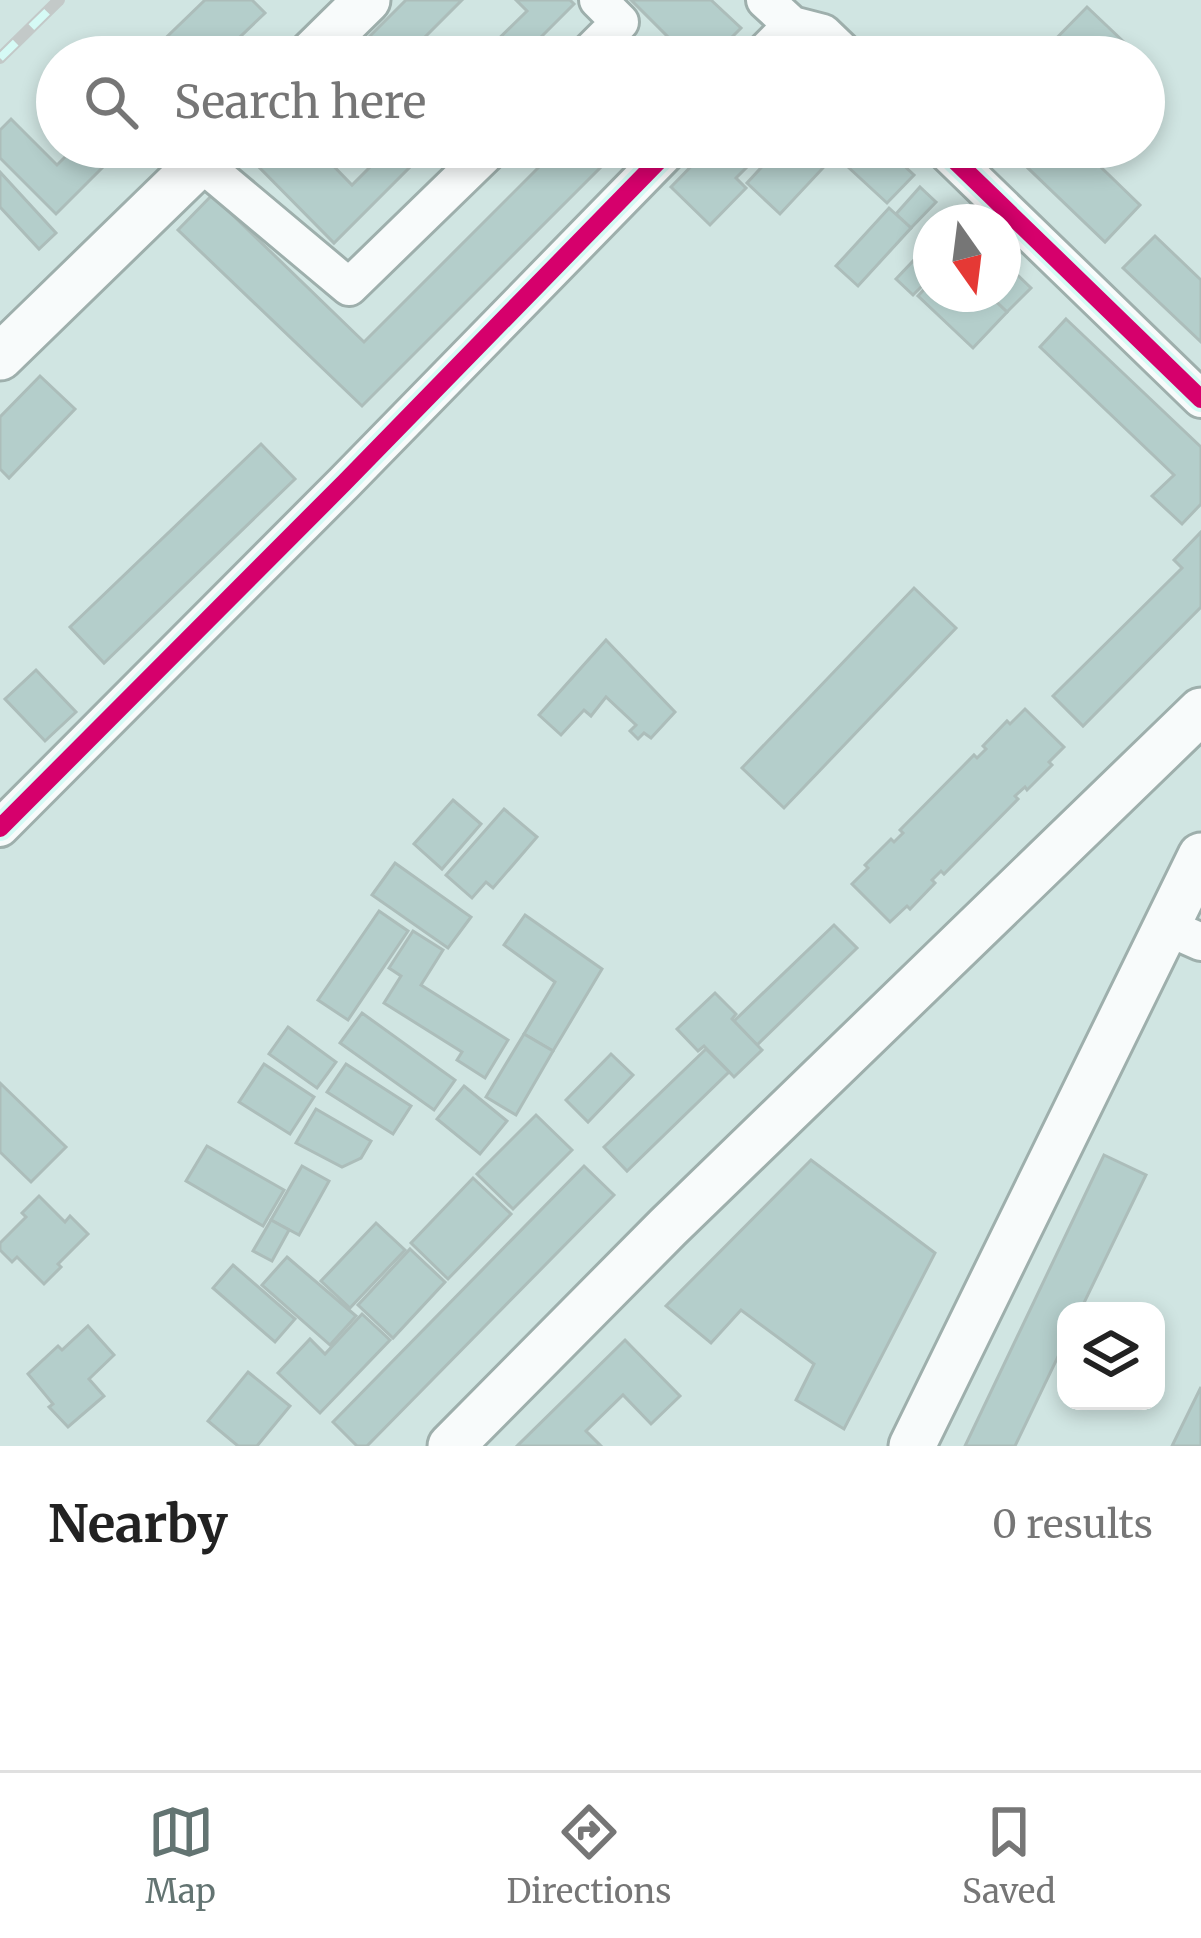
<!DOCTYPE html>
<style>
body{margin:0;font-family:Merriweather,serif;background:#f6f6f6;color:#222}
.controls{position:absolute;right:36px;bottom:36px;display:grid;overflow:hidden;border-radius:24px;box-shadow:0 6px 18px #0003}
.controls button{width:108px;height:108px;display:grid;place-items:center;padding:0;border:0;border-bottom:3px solid #e0e0e0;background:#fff;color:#222;font:60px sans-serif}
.compass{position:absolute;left:913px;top:204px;width:108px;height:108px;border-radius:50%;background:#fff;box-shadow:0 6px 18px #0003;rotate:166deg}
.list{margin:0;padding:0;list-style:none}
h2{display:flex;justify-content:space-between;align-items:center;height:156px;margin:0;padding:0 48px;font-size:51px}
h2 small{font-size:39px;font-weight:400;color:#767676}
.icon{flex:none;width:66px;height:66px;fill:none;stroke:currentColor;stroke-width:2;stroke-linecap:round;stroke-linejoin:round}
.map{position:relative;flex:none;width:1201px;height:1446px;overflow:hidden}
.search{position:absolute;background:#fff;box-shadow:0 6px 18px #0003;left:36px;right:36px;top:36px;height:132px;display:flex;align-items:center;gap:30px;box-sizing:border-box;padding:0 42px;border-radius:66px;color:#767676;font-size:45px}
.sheet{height:324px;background:#fff}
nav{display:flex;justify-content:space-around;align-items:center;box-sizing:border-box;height:168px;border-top:3px solid #e0e0e0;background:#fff;font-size:33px;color:#767676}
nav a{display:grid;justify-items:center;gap:6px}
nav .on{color:#637472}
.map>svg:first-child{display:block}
</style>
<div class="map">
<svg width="1201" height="1446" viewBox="0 0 1201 1446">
<rect width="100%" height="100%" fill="#d0e5e2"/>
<g fill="#b4cecb" stroke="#acbdba" stroke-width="3">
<polygon points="205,0 252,0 265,13 219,57 146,57"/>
<polygon points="406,0 462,0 405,57 349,57"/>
<polygon points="516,0 570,0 574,4 521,57 480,57 527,11"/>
<polygon points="631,0 711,0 741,28 712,57 649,57 669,38"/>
<polygon points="1087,7 1126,44 1114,57 1038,57"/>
<polygon points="11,119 57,165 75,147 123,147 56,214 0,158 0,130"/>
<polygon points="259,147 315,147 352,185 390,147 430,147 334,243 249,157"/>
<polygon points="559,147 621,147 362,406 178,230 212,195 364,342"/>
<polygon points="710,147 745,147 756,158 736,178 746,188 710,225 671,187"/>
<polygon points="780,147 884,147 914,175 887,203 835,155 780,214 747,183"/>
<polygon points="1006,147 1080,147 1140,205 1105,242"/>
<polygon points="0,172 56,233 39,249 0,207"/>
<polygon points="920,187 936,202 911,228 896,214"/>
<polygon points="889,208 911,228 858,286 836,266"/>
<polygon points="1155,236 1201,280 1201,342 1123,268"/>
<polygon points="931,242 931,277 913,295 896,279"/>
<polygon points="1003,261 1031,288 1007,312 988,294 1003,294"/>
<polygon points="931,282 931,294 988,294 1007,312 973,348 918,296"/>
<polygon points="1066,319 1201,447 1201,504 1182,524 1152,496 1174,475 1040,347"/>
<polygon points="40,376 75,409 9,478 0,469 0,417"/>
<polygon points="261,444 295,479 104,663 70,627"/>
<polygon points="1201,532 1201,607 1083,726 1053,696 1182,568 1174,560"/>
<polygon points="914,588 956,628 784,808 742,768"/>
<polygon points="606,640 675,712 651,738 644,733 638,739 630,731 636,725 606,697 591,716 584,710 561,735 539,715"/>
<polygon points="36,670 76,712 45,741 5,699"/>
<polygon points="1025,709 1064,747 1049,762 1052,765 1027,790 1025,787 1015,796 1018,799 944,874 941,871 932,880 935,883 910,909 907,906 890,922 852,884 868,868 865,865 891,839 894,842 903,833 900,830 974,755 977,758 986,749 983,746 1007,721 1010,724"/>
<polygon points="453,800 481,824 442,869 414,844"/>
<polygon points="504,809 537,837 493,888 486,882 472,898 446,875"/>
<polygon points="395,863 471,917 448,948 372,895"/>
<polygon points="379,911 408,931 348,1020 318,1000"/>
<polygon points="525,915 602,969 553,1051 524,1034 555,982 504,945"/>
<polygon points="834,925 857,948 757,1045 734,1021"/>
<polygon points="413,931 443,950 421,985 508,1040 485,1078 457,1060 462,1052 384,1003 401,976 389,968"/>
<polygon points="715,993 736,1014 732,1019 762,1050 734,1077 704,1046 698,1051 677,1029"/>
<polygon points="362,1013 455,1080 434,1110 340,1043"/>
<polygon points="288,1027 336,1062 317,1088 269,1054"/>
<polygon points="524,1034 553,1051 516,1115 486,1097"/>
<polygon points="706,1049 729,1072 627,1171 604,1147"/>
<polygon points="611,1054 633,1075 588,1122 566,1100"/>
<polygon points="264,1064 314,1097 290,1134 239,1102"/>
<polygon points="346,1064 411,1106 393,1134 327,1092"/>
<polygon points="0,1083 66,1147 31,1182 0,1152"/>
<polygon points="464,1086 507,1121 480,1154 437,1119"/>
<polygon points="316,1109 371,1141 361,1158 342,1167 296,1143"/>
<polygon points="536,1115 572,1150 513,1209 477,1174"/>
<polygon points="207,1146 284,1190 263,1226 186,1181"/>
<polygon points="1104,1155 1146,1175 1080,1311 1066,1311 1066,1340 1015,1446 965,1446"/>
<polygon points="811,1160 935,1253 844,1429 796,1400 814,1364 741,1310 711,1343 666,1306"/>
<polygon points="302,1166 329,1181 299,1235 271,1220"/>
<polygon points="584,1166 614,1195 367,1446 357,1446 333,1422"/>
<polygon points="473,1178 511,1214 448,1279 411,1243"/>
<polygon points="39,1196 65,1222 70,1216 88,1234 58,1264 61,1267 44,1284 17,1257 12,1262 0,1250 0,1243 26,1217 22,1213"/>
<polygon points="271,1220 289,1230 272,1261 253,1251"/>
<polygon points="376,1223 405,1250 350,1308 321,1281"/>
<polygon points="410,1249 445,1282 393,1338 358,1305"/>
<polygon points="287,1257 356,1316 330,1345 262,1285"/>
<polygon points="233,1265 295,1319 275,1342 213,1288"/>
<polygon points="362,1314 390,1340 320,1413 278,1373 310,1339 325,1354"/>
<polygon points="88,1326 114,1355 89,1379 104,1396 68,1427 49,1407 53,1404 28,1374 58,1346 62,1350"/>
<polygon points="625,1340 680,1396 651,1424 623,1395 586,1431 601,1446 517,1446"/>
<polygon points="248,1372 290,1406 257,1446 238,1446 208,1421"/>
<polygon points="1201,1387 1201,1446 1172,1446"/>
</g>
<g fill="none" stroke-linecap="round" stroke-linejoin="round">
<g stroke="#9eafac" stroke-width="42">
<g id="minor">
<polyline points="765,0 792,25 823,33 848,57"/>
<polyline points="585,57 620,22 598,0"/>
<polyline points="760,57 792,25"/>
<polyline points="941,147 1201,399"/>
<polyline points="200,162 349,287 493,147"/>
<polyline points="0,828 344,483 672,147"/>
<polyline points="1167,927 1201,942"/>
</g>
</g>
<g stroke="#9eafac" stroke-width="51">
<g id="major">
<polyline points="309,57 367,0"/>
<polyline points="0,357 216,147"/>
<polyline points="451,1446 668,1227 1201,711"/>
<polyline points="912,1446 1201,856"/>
</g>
</g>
<use href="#minor" stroke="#f8fbfb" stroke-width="36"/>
<use href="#major" stroke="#f8fbfb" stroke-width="45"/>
<g stroke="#c3c9c8" stroke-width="12">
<polyline id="rail" points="0,58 59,0"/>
</g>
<use href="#rail" stroke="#d5faf5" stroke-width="8" stroke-dasharray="22" stroke-linecap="butt"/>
<g stroke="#d5faf5" stroke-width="26">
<g id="cycleway">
<polyline points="941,147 1201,399"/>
<polyline points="0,828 344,483 672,147"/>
</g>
</g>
<use href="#cycleway" stroke="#d6006c" stroke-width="18"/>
</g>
</svg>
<div class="controls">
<button><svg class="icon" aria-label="layers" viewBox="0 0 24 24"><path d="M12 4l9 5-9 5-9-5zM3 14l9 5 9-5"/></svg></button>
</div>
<svg class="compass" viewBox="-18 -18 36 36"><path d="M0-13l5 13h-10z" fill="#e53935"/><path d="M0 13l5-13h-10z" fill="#767676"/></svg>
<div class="search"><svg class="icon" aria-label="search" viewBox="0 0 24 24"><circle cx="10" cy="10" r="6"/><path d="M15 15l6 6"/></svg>Search here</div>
</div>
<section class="sheet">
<h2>Nearby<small>0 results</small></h2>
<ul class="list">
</ul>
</section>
<nav>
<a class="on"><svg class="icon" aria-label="map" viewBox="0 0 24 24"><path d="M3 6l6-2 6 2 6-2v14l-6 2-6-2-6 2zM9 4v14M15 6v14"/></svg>Map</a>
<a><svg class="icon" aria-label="directions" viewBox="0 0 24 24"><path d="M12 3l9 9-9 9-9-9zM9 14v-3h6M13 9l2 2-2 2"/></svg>Directions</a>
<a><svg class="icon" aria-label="saved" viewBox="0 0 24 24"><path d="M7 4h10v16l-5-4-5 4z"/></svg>Saved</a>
</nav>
